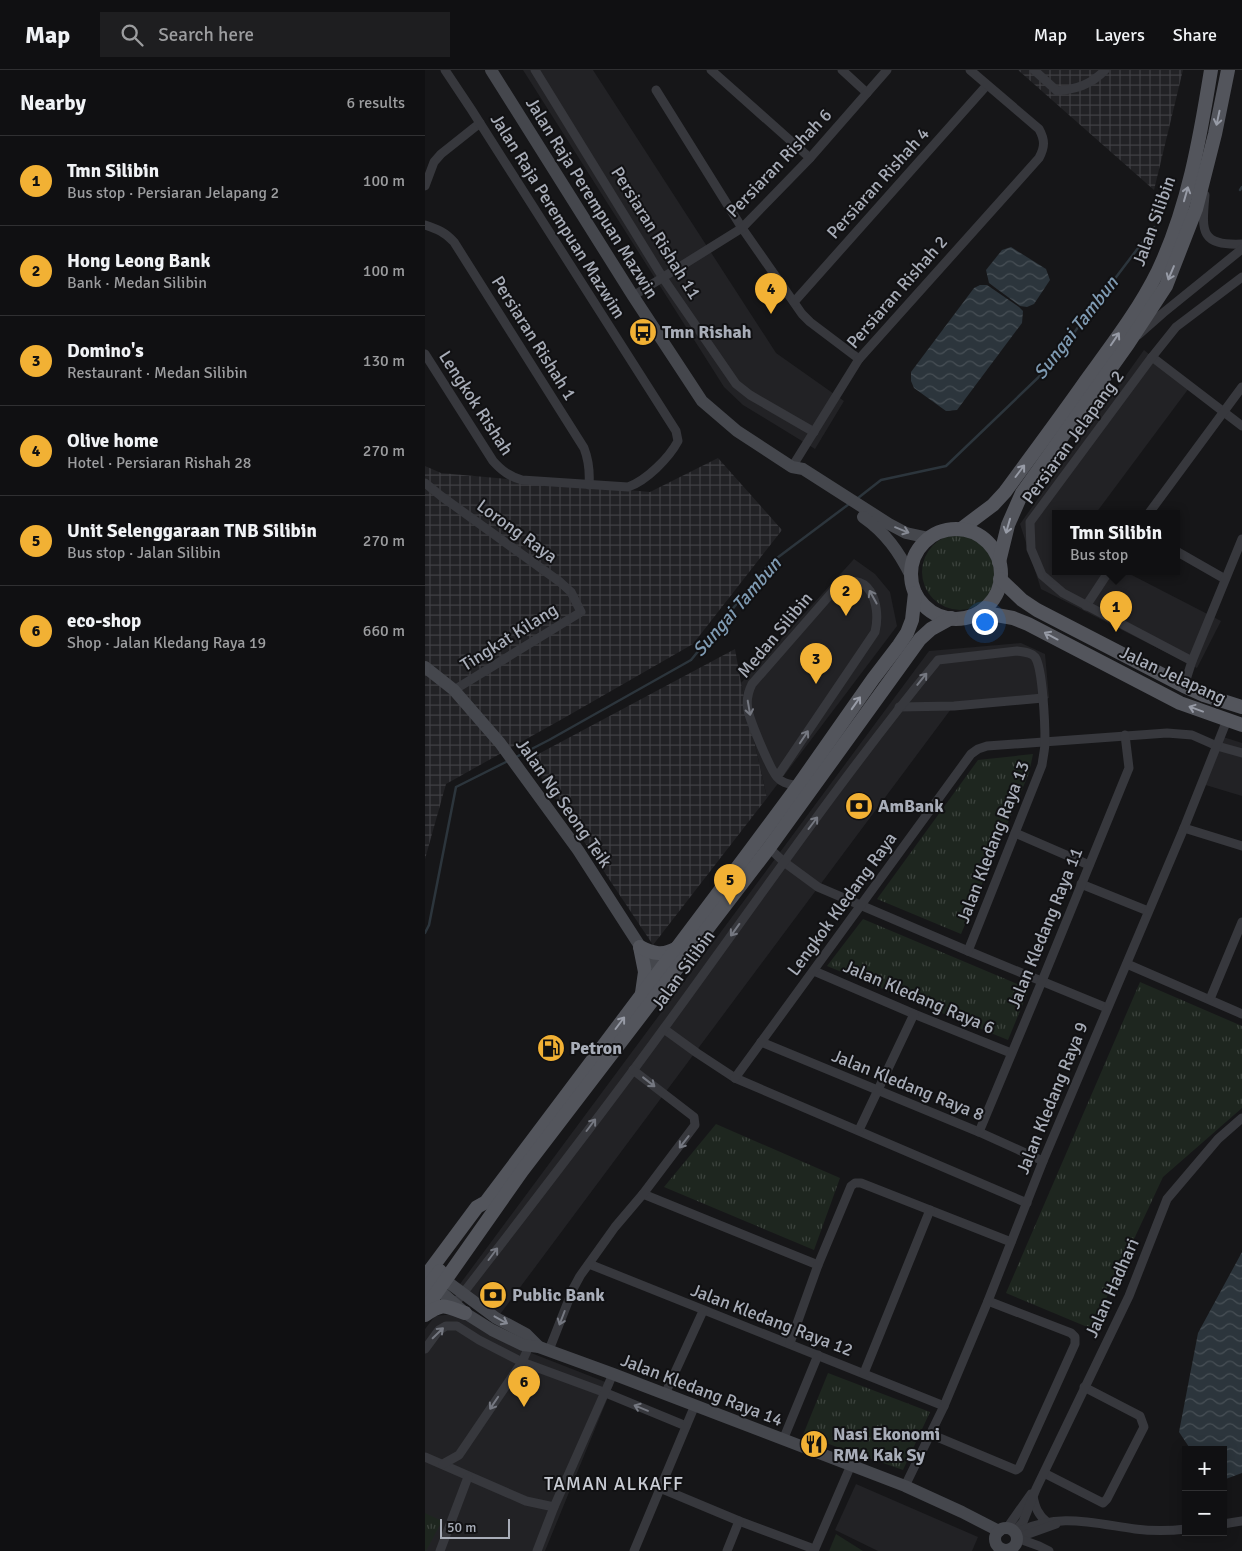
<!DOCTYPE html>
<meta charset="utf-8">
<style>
body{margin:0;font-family:Signika,sans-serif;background:#1e1e20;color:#f1f3f6}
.controls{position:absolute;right:15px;bottom:15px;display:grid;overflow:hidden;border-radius:0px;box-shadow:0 2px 12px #0003}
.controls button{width:45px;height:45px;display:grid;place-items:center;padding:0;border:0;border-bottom:1px solid #303032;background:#101012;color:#f1f3f6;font:25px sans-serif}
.scale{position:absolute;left:15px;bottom:12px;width:70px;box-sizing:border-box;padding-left:5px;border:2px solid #a8adb8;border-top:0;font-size:14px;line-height:18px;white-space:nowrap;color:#a8adb8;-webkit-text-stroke:4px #111113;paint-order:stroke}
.you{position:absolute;left:559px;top:551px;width:18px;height:18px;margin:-12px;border:4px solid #fff;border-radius:50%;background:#1a73e8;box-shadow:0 0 0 8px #1a73e833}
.badge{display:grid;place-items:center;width:32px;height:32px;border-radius:50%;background:#f2b134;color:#111;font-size:16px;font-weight:700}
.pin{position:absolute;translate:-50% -41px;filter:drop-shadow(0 1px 2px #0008)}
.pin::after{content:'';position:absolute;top:26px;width:18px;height:15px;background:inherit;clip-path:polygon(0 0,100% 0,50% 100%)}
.popup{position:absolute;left:627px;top:440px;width:128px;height:65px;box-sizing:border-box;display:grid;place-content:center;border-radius:0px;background:#101012;filter:drop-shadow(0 1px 4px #0005);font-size:16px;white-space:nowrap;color:#9c9d9f}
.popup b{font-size:19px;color:#f1f3f6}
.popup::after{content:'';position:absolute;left:50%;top:100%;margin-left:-10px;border:10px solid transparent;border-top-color:#101012}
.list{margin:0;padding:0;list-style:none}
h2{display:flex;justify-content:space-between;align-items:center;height:65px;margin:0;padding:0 20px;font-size:21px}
h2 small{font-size:16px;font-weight:400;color:#9c9d9f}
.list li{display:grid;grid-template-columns:32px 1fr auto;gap:15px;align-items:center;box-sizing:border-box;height:90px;padding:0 20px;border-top:1px solid #303032}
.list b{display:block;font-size:19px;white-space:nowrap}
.list p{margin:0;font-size:16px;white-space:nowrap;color:#9c9d9f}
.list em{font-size:16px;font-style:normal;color:#9c9d9f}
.icon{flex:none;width:28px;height:28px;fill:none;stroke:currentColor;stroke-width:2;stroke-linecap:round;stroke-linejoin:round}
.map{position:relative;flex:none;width:817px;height:1481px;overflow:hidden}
header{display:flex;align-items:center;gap:30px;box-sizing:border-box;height:70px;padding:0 25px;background:#101012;border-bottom:1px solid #303032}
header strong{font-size:24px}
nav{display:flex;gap:28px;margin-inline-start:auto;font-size:18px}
.search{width:350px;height:45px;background:#1e1e20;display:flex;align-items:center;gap:12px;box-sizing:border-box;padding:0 18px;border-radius:0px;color:#9c9d9f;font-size:19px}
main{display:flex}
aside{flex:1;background:#101012}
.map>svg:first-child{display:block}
</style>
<header>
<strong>Map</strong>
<div class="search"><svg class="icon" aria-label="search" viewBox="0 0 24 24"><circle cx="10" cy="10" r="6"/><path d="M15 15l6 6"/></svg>Search here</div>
<nav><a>Map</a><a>Layers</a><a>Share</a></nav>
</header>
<main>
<aside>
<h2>Nearby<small>6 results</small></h2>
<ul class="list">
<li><span class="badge">1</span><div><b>Tmn Silibin</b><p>Bus stop · Persiaran Jelapang 2</p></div><em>100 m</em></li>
<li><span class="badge">2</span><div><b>Hong Leong Bank</b><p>Bank · Medan Silibin</p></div><em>100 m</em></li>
<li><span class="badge">3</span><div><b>Domino's</b><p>Restaurant · Medan Silibin</p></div><em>130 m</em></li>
<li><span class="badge">4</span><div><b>Olive home</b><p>Hotel · Persiaran Rishah 28</p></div><em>270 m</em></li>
<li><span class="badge">5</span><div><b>Unit Selenggaraan TNB Silibin</b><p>Bus stop · Jalan Silibin</p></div><em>270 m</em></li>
<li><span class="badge">6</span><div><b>eco-shop</b><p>Shop · Jalan Kledang Raya 19</p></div><em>660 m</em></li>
</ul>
</aside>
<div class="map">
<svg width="817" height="1481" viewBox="0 0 817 1481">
<defs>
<pattern id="industrial-grid" width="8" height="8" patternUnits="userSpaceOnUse" patternTransform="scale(1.25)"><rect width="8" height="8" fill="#222225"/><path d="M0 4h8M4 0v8" fill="none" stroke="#3f3f43"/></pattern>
<pattern id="grass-tufts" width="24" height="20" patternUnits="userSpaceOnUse" patternTransform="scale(1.25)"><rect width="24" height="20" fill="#1e261f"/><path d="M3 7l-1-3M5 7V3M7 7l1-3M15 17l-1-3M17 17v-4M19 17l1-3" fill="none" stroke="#3c433d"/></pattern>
<pattern id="water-waves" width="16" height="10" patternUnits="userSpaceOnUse" patternTransform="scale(1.25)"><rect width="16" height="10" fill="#2c353c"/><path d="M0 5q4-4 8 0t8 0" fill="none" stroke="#485056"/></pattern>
</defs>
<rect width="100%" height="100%" fill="#161618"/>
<g fill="#222225">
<polygon points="98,0 168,0 351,283 419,331 390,379 318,335 299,317"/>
<polygon points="719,280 764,318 671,443 631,443 631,501 699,501 796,551 772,598 616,519 595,454"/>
<polygon points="429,489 450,504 465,522 472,556 342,728 316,613"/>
<polygon points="596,573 620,584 624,628 529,635 73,1247 32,1218 504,581"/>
<polygon points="792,665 817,673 817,726 774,713"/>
<polygon points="30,1244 96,1279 188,1315 120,1481 0,1481 0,1259 10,1246"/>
<polygon points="431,1414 553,1467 547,1481 453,1481 410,1460"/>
</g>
<g fill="url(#industrial-grid)">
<polygon points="593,0 758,0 729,120"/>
<polygon points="293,388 357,460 268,574 139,648 21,714 0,789 0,396 16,403 225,422"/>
<polygon points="310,579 316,613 342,728 228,875 104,689"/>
</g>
<g fill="url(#grass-tufts)">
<circle cx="535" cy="502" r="38"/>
<polygon points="608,684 604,703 536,864 452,829 553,690"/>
<polygon points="438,849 604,919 583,970 402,896"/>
<polygon points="715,912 817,956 817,1038 738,1107 667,1259 581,1223"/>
<polygon points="291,1054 415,1108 389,1180 239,1117"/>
<polygon points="403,1303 505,1342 478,1400 378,1365"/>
<polygon points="0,1443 17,1451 1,1481 0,1481"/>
</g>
<polygon fill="#1e261f" points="411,1464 438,1481 404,1481"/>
<g fill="url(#water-waves)">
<polygon points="586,177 621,199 625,210 609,234 602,237 595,236 564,213 561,200 577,180"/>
<polygon points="555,215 562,215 594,237 598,241 597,253 532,340 521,341 489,318 486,311 486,302 549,218"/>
<polygon points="817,1182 817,1403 798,1410 798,1380 766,1380 754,1362 773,1263"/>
</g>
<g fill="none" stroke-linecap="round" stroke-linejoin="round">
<g stroke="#2c353c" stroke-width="2.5">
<polyline points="815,120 817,117"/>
<polyline points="433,428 456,410 521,396 620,301 729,157"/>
<polyline points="91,687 124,670 266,590 344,494 424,434"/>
<polyline points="0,863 4,855 31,717 83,691"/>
</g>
<g stroke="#37383d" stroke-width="9">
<polyline points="110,0 238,208 311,314 325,325 389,362"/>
<polyline points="286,0 385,88"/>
<polyline points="417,0 442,23"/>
<path d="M609 0 632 21C651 19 666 15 680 0"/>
<polyline points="231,20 317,158 377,244 385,252 434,289"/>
<polyline points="0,116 9,92 16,84 55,53"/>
<path d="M780 125C777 160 774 176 817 174"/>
<path d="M0 155C12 159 20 162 29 172L159 378C164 391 165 401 164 415"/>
<polyline points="208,226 317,158 385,88 462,0"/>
<polyline points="369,232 562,15"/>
<polyline points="713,265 738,243 817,179"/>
<path d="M0 284 68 391C77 401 84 406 97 410L203 417C221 411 244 388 253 371L251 361 46 39 20 0"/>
<polyline points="727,287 817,356"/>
<path d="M367 397 434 289 614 88C620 77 620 70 614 59L545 0"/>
<polyline points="0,413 16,426 135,512 146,522 156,542 29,620"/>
<polyline points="724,443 817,317"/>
<polyline points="751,481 800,509"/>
<polyline points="661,536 684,501"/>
<polyline points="767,591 638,523 617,505 606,479 605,452 727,287 751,257 817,207"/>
<polyline points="759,616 767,591 817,469"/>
<polyline points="474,637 529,636 618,628"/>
<path d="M352 707 450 562C457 534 443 495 410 519L327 614C323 622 321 630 323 640 325 651 345 699 352 707 358 714 365 714 373 716"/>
<polyline points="759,758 817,776"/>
<polyline points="590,763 664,795"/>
<polyline points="344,778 359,792 393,817 543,881 682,938"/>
<polyline points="656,814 723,841"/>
<polyline points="702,894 817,944"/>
<polyline points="389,901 489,944 586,983"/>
<polyline points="785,929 817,852"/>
<polyline points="239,959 272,983 310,1008 602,1133"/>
<polyline points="336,972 554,1062 618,1091"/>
<polyline points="310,1008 546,684 553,679 562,676 742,663 767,665 792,676 817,683"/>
<polyline points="434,1060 489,944"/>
<polyline points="554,1062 617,911 704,698 700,665"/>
<polyline points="218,1124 393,1195"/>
<polyline points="164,1194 519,1336"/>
<path d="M29 1235C100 1143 172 1051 240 957 330 834 416 708 513 590L592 581C598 582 606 582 610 587 618 598 620 656 620 672 620 679 618 687 617 695L543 881"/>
<polyline points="365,1273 393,1195 426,1116 430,1113 436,1113 586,1172"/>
<polyline points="0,1279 14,1260 21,1256 32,1256 54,1270 97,1292 181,1323 261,1356"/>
<polyline points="124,1280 148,1219 155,1206 190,1157 218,1124 270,1055 269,1047 208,1000"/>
<polyline points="439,1303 505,1140"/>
<polyline points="240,1324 278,1241"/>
<polyline points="505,1364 591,1400 594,1398 650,1274 650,1267 646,1263 563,1231"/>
<polyline points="358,1370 393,1285"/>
<polyline points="0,1387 101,1431 129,1437"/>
<polyline points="18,1394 34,1385 97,1292 106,1272"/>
<polyline points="619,1403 678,1433 682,1429 719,1357 715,1346 659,1317"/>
<polyline points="480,1416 519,1336 563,1231 618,1091 759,758 802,650"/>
<polyline points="235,1418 314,1451 389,1479"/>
<path d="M608 1426C610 1437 613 1445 622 1452"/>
<polyline points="798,1454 817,1451"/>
<polyline points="582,1458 606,1424"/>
<polyline points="589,1462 598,1452 611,1419 704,1226 742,1129 793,1069 817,1048"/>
<path d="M591 1463C632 1442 667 1453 710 1459 726 1461 745 1461 761 1459"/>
<polyline points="592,1468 631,1454"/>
<polyline points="592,1468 614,1476 624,1481"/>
<polyline points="15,1481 43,1407"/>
<polyline points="112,1481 129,1437 188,1304"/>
<polyline points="209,1481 270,1335"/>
<polyline points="302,1481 314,1451"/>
<polyline points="389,1481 426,1395"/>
</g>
<g stroke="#45474d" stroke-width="12">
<polyline points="66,0 208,226 277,331 312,361 367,397 378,399 464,454 481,463 504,468"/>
<path d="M438 447C461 463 474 482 486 506"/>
<polyline points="0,597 29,620 75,673 153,780 220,884 235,900"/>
<polyline points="20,1210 71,1248 101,1264 114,1277"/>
<polyline points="13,1219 40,1243 67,1260 98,1275 114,1277 188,1304 480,1416 537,1442 574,1461"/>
<circle cx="581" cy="1469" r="11"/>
</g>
<g stroke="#53555c" stroke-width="14">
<path d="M536 459 568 435 580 422C607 385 634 349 660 312 686 276 714 240 733 201 763 138 775 68 786 0"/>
<circle cx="531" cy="504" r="45"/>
<polyline points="574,492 583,455 597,423 703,274 741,216 771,139 790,64 803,0"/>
<polyline points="575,509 597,530 612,540 759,616 779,625 817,637"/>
<polyline points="555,542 588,548 603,554 755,633 817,655"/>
<polyline points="215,877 220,902 217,923"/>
<path d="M215 877C228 884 239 886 252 878"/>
<polyline points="0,1207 52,1137 61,1132 321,786 373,716 448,609 474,575 482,563 487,550 490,523"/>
<polyline points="0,1221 15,1201"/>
<polyline points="0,1239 97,1101 344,778 495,569 506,559 526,548"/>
<path d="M0 1245C20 1231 21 1237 40 1243"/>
</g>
</g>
<defs><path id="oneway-shaft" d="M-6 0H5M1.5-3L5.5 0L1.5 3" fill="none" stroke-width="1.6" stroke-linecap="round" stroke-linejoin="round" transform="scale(1.25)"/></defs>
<g stroke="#979ba6">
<use href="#oneway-shaft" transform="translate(793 48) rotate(102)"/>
<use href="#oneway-shaft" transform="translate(761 124) rotate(-74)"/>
<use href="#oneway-shaft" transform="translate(746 203) rotate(113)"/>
<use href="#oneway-shaft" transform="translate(690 269) rotate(-56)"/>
<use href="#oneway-shaft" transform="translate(595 401) rotate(-53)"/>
<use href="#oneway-shaft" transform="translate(583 456) rotate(106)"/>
<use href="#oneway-shaft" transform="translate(626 566) rotate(-152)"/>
<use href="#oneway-shaft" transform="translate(431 633) rotate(-55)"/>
<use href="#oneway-shaft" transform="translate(771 639) rotate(-160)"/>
<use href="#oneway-shaft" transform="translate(195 953) rotate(-53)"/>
</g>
<g stroke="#858993">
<use href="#oneway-shaft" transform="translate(477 460) rotate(22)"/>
<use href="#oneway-shaft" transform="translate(76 1250) rotate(29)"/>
</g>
<g stroke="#757881">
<use href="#oneway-shaft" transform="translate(448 527) rotate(-119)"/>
<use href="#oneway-shaft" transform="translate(497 609) rotate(-51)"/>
<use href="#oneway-shaft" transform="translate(324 638) rotate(80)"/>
<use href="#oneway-shaft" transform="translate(379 667) rotate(-56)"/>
<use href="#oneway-shaft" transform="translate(388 753) rotate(-53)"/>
<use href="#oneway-shaft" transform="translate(310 860) rotate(126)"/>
<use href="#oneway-shaft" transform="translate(224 1012) rotate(38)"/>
<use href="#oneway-shaft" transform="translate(166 1055) rotate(-53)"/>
<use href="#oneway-shaft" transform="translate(259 1072) rotate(128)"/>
<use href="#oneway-shaft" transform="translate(68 1184) rotate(-53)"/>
<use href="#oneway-shaft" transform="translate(137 1248) rotate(111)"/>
<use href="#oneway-shaft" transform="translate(13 1263) rotate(-44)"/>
<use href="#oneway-shaft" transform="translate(69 1333) rotate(124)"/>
<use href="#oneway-shaft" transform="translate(216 1338) rotate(-158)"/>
</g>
<defs>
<g id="bus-disc" transform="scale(1.4375)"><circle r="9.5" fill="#f2b134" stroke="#111113"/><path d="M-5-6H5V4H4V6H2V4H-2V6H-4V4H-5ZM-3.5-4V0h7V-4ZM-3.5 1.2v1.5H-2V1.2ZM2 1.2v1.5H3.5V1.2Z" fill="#111"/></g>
<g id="bank-disc" transform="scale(1.4375)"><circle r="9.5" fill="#f2b134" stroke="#111113"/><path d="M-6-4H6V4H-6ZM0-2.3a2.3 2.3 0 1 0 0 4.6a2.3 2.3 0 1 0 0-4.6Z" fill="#111"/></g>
<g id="fuel-disc" transform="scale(1.4375)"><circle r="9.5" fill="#f2b134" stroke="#111113"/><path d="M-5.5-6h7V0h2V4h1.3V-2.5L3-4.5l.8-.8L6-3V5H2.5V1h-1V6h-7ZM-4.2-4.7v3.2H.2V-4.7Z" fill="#111"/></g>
<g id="restaurant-disc" transform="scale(1.4375)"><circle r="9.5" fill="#f2b134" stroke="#111113"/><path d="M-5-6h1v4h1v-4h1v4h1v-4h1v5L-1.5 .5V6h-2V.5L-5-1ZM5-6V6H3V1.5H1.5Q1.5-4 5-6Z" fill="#111"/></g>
</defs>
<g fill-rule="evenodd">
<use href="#bus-disc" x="218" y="262"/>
<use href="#bank-disc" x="434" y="736"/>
<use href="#fuel-disc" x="126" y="978"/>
<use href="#bank-disc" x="68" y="1225"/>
<use href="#restaurant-disc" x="389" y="1374"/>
</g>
<g text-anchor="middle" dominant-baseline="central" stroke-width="4" stroke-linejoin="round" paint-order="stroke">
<g font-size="18" fill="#a8adb8" stroke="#111113">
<text transform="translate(354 93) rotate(-46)">Persiaran Rishah 6</text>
<text transform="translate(453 113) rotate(-48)">Persiaran Rishah 4</text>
<text transform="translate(167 128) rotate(58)">Jalan Raja Perempuan Mazwin</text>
<text transform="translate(133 146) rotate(58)">Jalan Raja Perempuan Mazwim</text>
<text transform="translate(729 151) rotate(-70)">Jalan Silibin</text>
<text transform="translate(231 163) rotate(58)">Persiaran Rishah 11</text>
<text transform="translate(472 222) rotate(-49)">Persiaran Rishah 2</text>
<text transform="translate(109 268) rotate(58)">Persiaran Rishah 1</text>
<text transform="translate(51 333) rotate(57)">Lengkok Rishah</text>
<text transform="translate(648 367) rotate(-54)">Persiaran Jelapang 2</text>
<text transform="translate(92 461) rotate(36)">Lorong Raya</text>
<text transform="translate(350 565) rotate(-50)">Medan Silibin</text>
<text transform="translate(84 567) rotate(-32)">Tingkat Kilang</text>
<text transform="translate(748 605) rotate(25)">Jalan Jelapang</text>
<text transform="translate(139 733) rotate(55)">Jalan Ng Seong Teik</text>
<text transform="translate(568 772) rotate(-69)">Jalan Kledang Raya 13</text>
<text transform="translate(417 834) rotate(-54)">Lengkok Kledang Raya</text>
<text transform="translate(620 858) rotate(-68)">Jalan Kledang Raya 11</text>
<text transform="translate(258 900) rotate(-54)">Jalan Silibin</text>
<text transform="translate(494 927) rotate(23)">Jalan Kledang Raya 6</text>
<text transform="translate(483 1015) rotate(22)">Jalan Kledang Raya 8</text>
<text transform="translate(627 1028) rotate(-68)">Jalan Kledang Raya 9</text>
<text transform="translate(687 1218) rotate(-66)">Jalan Hadhari</text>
<text transform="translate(347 1250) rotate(21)">Jalan Kledang Raya 12</text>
<text transform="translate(277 1320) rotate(21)">Jalan Kledang Raya 14</text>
</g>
<g font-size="18" font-weight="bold" fill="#a8adb8" stroke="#111113" text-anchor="start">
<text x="237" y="262">Tmn Rishah</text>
<text x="453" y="736">AmBank</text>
<text x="145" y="978">Petron</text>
<text x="87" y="1225">Public Bank</text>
<text x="408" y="1364">Nasi Ekonomi<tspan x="408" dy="21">RM4 Kak Sy</tspan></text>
</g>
<g font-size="19" font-style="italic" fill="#7f9bb3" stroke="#111113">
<text transform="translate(651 258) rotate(-52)">Sungai Tambun</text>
<text transform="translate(312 537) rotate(-49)">Sungai Tambun</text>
</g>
<g font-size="19" letter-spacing="1" fill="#c9ccd4" stroke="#111113">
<text x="189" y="1414">TAMAN ALKAFF</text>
</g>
</g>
</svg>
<div class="controls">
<button>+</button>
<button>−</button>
</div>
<div class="scale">50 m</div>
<div class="you"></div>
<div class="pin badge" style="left:691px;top:562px">1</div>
<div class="popup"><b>Tmn Silibin</b>Bus stop</div>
<div class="pin badge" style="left:421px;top:546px">2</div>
<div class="pin badge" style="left:391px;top:614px">3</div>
<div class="pin badge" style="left:346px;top:244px">4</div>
<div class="pin badge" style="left:305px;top:835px">5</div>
<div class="pin badge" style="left:99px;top:1337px">6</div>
</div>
</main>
